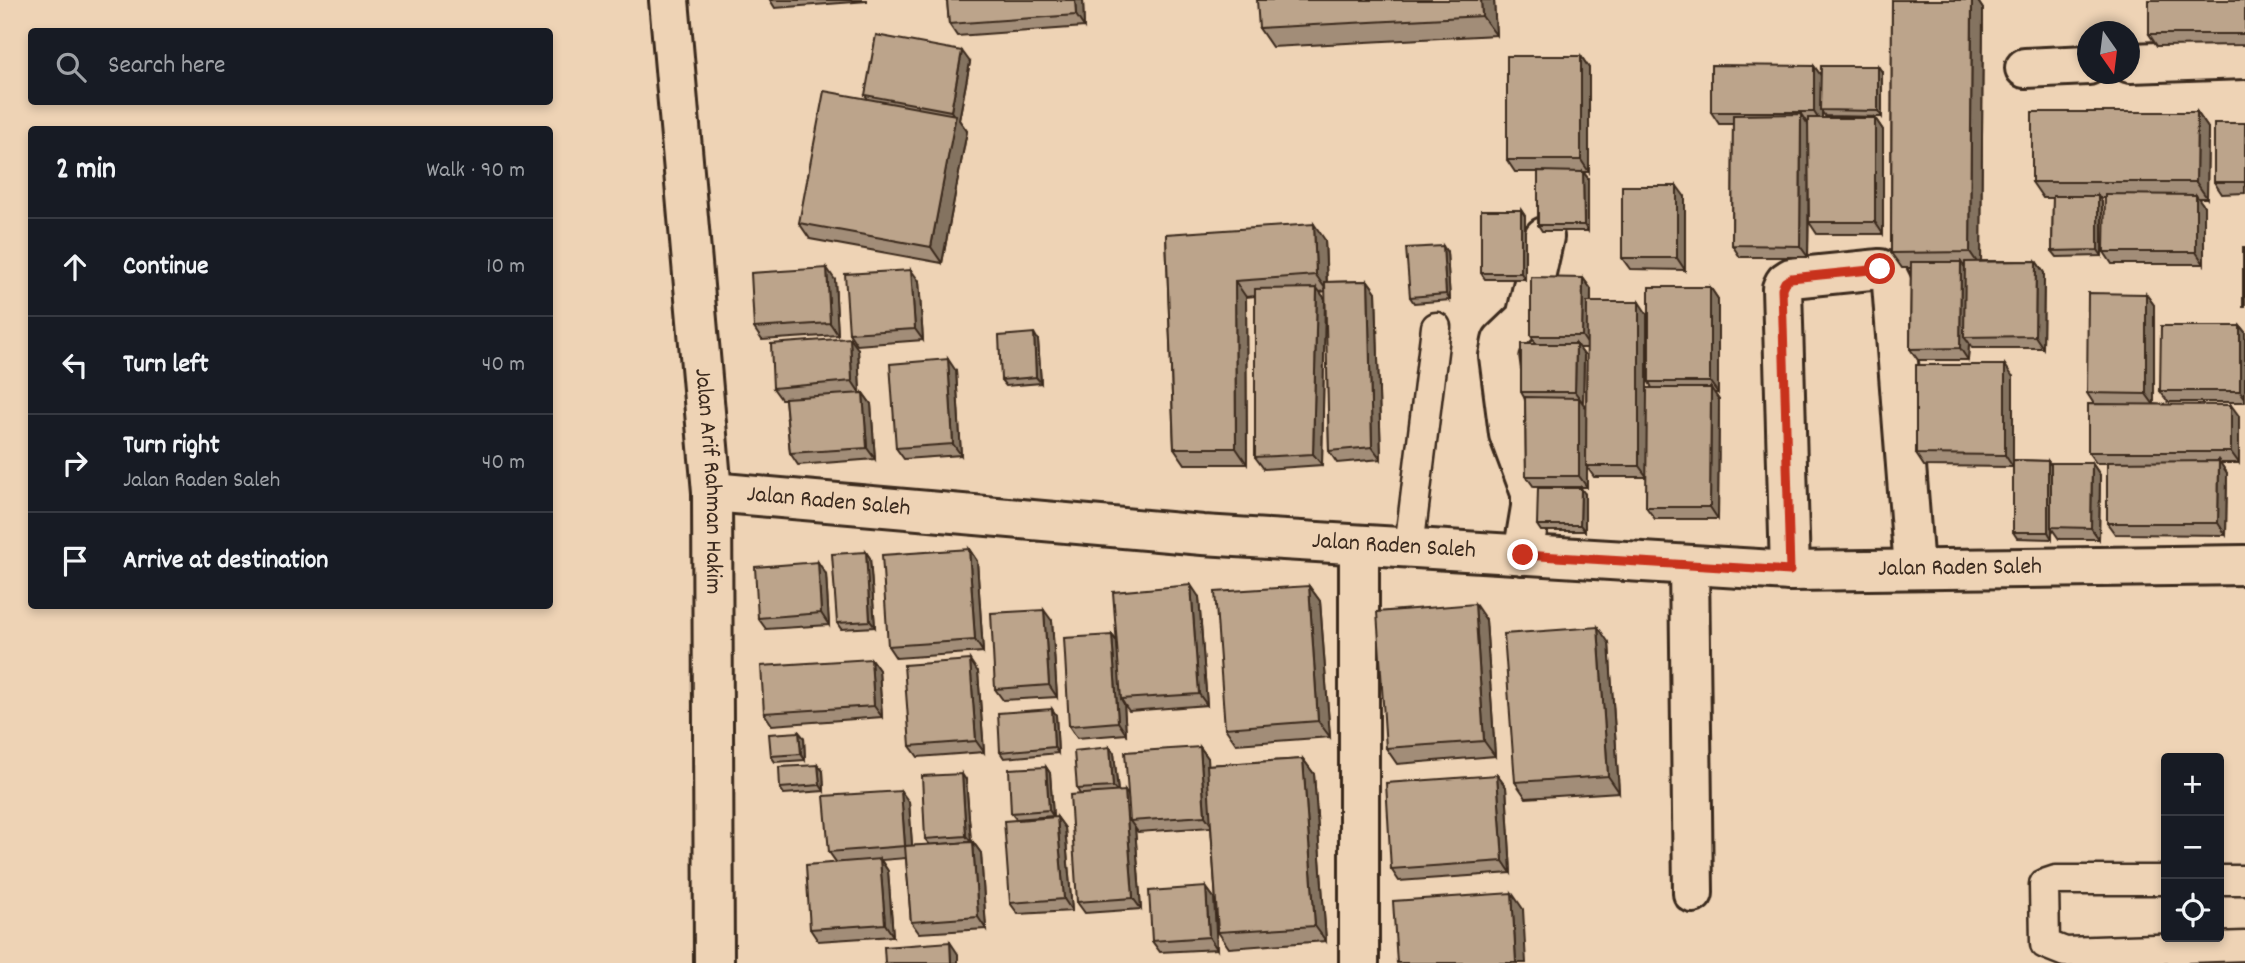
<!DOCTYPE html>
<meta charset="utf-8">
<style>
body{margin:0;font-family:Dekko,sans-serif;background:#242831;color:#f1f3f6}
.controls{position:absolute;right:21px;bottom:21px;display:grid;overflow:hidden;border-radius:7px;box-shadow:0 4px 10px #0003}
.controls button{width:63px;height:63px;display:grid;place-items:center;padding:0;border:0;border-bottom:2px solid #363941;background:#171b24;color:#f1f3f6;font:35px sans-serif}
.compass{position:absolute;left:2077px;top:21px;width:63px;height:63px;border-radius:50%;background:#171b24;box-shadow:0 4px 10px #0003;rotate:166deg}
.stop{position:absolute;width:21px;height:21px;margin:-16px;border:5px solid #c8321e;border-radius:50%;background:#fff}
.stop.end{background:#c8321e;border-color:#fff;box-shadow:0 2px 7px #0008}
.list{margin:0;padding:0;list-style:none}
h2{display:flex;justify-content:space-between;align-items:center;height:91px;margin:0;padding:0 28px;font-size:30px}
h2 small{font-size:23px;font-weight:400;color:#9ea1a6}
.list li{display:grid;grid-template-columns:46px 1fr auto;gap:21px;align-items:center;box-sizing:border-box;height:98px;padding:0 28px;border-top:2px solid #363941}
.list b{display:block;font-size:26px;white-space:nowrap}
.list p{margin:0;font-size:23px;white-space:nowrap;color:#9ea1a6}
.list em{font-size:23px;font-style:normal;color:#9ea1a6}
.icon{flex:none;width:38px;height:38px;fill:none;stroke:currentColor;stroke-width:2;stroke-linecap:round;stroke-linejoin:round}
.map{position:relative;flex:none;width:2245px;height:963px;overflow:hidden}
.search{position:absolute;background:#171b24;box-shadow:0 4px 10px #0003;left:28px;top:28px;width:525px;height:77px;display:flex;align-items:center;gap:18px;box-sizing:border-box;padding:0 24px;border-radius:7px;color:#9ea1a6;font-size:26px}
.panel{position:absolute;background:#171b24;box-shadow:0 4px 10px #0003;left:28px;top:126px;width:525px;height:483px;border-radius:7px}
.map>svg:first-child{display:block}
</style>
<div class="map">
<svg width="2245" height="963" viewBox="0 0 2245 963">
<rect width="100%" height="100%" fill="#eed3b5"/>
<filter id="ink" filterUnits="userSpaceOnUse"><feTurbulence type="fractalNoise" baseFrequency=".0143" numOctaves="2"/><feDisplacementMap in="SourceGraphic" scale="14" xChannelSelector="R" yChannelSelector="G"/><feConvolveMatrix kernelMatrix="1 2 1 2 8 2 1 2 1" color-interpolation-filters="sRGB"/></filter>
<g filter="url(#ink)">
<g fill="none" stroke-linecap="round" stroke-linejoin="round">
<g stroke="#3b2a1e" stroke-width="33">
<g id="service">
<polyline points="1409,548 1436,327"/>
<polyline points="2166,880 2056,880 2044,884 2045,944 2065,952 2245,946"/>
<polyline points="2219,880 2245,880"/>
</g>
</g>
<g stroke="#3b2a1e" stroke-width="44">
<g id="minor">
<path id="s1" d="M669 0 712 492 714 963"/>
<polyline points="2130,63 2245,59"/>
<polyline points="2025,68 2088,65"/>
<path id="s2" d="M712 492 1203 535 1790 571 2245 565"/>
<polyline points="1523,555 1531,507 1531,493 1509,434 1499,356 1502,341 1526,318 1544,237"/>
<polyline points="1689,565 1693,893"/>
<polyline points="1790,571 1782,288 1785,282 1791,278 1880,269 1886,272 1892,284 1914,569"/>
<polyline points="1359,963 1359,546"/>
</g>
</g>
<use href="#service" stroke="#eed3b5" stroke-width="28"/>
<use href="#minor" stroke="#eed3b5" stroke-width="38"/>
</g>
<g fill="#a28d78" stroke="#3b2a1e" stroke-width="2" fill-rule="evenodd">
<polygon points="770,0 867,0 867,1 775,8"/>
<polygon points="947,0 1083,0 1084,27 957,36 949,24"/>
<polygon points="1494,0 1496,35 1272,47 1259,28"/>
<polygon points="1892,0 1977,0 1983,9 1981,261 2036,261 2044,273 2043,348 1972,348 1969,343 1968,360 1918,360 1910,349 1911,268 1902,268 1891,253"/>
<polygon points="2245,0 2245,45 2157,46 2149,34"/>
<polygon points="1581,56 1589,68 1589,172 1583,172 1588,178 1588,231 1542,231 1538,225 1538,172 1515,172 1507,160"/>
<polygon points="970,62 959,120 967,131 942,263 810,239 799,223 868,99 865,95"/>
<polygon points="1814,66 1821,76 1878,66 1882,72 1882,117 1825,116 1822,112 1822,118 1875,118 1883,130 1883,234 1817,234 1809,222 1809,204 1808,257 1740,257 1732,245 1733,124 1719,124 1711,112"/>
<polygon points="2197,112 2208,128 2207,198 2198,198 2204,206 2204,264 2112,264 2104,252 2105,198 2099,198 2102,202 2102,256 2057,257 2052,251 2053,198 2043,198 2032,182"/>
<polygon points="2245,123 2245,193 2222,194 2214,182"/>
<polygon points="1685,197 1685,270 1630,269 1622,258"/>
<polygon points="1521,210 1525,216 1525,279 1485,279 1481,273"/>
<polygon points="1166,234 1325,240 1327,282 1368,281 1376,292 1381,459 1337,463 1329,451 1326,291 1320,292 1325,299 1322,465 1264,469 1255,457 1255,296 1246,297 1247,464 1185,464 1174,448"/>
<polygon points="1447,252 1450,300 1414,303 1410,297"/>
<path d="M1583 278 1591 289V302L1647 314V388H1652L1649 382 1710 287 1718 299V393H1714L1719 400 1718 519H1655L1646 507 1647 477H1594L1587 467V487H1534L1526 476 1525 399 1521 392 1536 344 1531 336ZM1579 348H1587L1586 408 1583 403 1584 355Z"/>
<polygon points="835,280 838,335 762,340 754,328"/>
<polygon points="919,281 923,340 857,345 849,333"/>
<polygon points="2146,294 2154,305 2154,404 2239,416 2239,463 2220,463 2227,473 2226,535 2115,534 2107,523 2107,463 2096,463 2088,452 2094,404 2087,393"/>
<polygon points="2240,326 2245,332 2245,402 2168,402 2160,391"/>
<polygon points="1038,340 1041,383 1006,386 1001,380"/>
<polygon points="858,349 860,393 863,393 871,404 875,459 798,465 790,453 785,399 781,399 773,388"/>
<polygon points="956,371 961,455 904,459 896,448"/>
<polygon points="2013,377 2013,460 2048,461 2051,465 2092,463 2100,475 2099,539 2059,539 2052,529 2052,539 2017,538 2013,532 2013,467 1924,466 1916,454"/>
<polygon points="1585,494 1585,531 1541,531 1537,525"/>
<polygon points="969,549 977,561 983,652 896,658 888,646"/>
<polygon points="866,552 870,558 875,627 841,629 837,623"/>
<polygon points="826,574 829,625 766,629 758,618"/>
<polygon points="1309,586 1320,601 1330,737 1236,744 1225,728"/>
<polygon points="1199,597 1207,705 1129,711 1124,704 1126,734 1077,738 1069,726 1112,635 1117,641"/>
<polygon points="1486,620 1495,756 1397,764 1386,748"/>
<polygon points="1052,621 1057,697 1003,700 995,689"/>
<polygon points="1609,643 1619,792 1526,798 1515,782"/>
<polygon points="871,659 879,670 882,717 772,725 764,713"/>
<polygon points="978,672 984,752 918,757 910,746"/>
<polygon points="1052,709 1056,715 1058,753 1004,758 1000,752"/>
<polygon points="804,738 805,760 775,762 771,756"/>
<polygon points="1200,747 1208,758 1208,765 1303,759 1314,774 1326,941 1229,948 1218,932 1211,827 1138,832 1135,828 1141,909 1085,913 1077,902 1080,794 1077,789 1114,753 1118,791 1128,795"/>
<polygon points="818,765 823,771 824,791 784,794 780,788"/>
<polygon points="1046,767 1050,773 1053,816 1016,819 1011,813"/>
<polygon points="1497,775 1506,787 1511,873 1399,881 1391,869"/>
<polygon points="966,780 971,842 930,845 925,839"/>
<polygon points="909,802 912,846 973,842 981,853 986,929 919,933 911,922 906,858 881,860 888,871 893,936 818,941 810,929 836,862 829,852"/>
<polygon points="1057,817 1065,828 1072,911 1018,914 1010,903"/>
<polygon points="1206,887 1214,898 1217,949 1160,952 1152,941"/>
</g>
<g fill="#847361" stroke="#3b2a1e" stroke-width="2">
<polygon points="1075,0 1083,0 1084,27 1076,15"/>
<polygon points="1481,0 1494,0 1496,35 1482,16"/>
<polygon points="1972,0 1977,0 1983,9 1981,268 1970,252"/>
<polygon points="962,51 970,62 959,120 967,131 942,263 931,247 955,118 951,111"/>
<polygon points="1581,56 1589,68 1589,172 1581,160"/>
<polygon points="1814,66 1822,77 1822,124 1814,112"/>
<polygon points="1878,66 1882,72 1882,117 1878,111"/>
<polygon points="2197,112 2208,128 2207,198 2196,182"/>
<polygon points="1801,114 1809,126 1808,257 1800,246"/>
<polygon points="1875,118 1883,130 1883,234 1875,222"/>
<polygon points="1583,172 1588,178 1588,231 1584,225"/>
<polygon points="1677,186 1685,197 1685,270 1677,258"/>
<polygon points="2196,195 2204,206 2204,264 2196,252"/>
<polygon points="2098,196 2102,202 2102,256 2098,250"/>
<polygon points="1521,210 1525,216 1525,279 1521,273"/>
<polygon points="1314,224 1325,240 1327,291 1316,275"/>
<polygon points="1443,246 1447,252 1450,300 1446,294"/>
<polygon points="2036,261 2044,273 2043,348 2035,336"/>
<polygon points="1961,262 1969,273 1964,337 1969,343 1968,360 1960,348"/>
<polygon points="827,268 835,280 838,335 830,323"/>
<polygon points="911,270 919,281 923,340 915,329"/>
<polygon points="1583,278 1591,289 1590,348 1582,336"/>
<polygon points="1235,281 1246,297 1247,464 1236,448"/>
<polygon points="1368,281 1376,292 1381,459 1372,447"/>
<polygon points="1710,287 1718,299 1718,393 1710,382"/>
<polygon points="1317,288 1325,299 1322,465 1313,454"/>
<polygon points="2146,294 2154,305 2154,405 2146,394"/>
<polygon points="1639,302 1647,314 1647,477 1639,466"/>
<polygon points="2240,326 2245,332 2245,398 2240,391"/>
<polygon points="1034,333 1038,340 1041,383 1036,377"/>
<polygon points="850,338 858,349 860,393 852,381"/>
<polygon points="1576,344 1584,355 1583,403 1575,392"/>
<polygon points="948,359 956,371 961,455 953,444"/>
<polygon points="2005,365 2013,377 2013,467 2005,455"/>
<polygon points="1711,388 1719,400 1718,519 1710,507"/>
<polygon points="863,393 871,404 875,459 867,448"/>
<polygon points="1579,398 1587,409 1587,487 1579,476"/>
<polygon points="2231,405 2239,416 2239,463 2231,452"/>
<polygon points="2048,461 2052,467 2051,527 2052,529 2052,539 2048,532"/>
<polygon points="2219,461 2227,473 2226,535 2218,523"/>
<polygon points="2092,463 2100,475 2099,539 2091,528"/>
<polygon points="1581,488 1585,494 1585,531 1580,525"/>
<polygon points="969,549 977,561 983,652 975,640"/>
<polygon points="866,552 870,558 875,627 870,621"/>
<polygon points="818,562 826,574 829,625 821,613"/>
<polygon points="1191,585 1199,597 1207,705 1199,694"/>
<polygon points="1309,586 1320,601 1330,737 1318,721"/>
<polygon points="1475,604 1486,620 1495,756 1484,741"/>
<polygon points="1044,610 1052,621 1057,697 1049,685"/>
<polygon points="1598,627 1609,643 1619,792 1608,776"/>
<polygon points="1112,635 1120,646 1121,699 1124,704 1126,734 1118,722"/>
<polygon points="871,659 879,670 882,717 874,706"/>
<polygon points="970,660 978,672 984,752 976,741"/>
<polygon points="1052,709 1056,715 1058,753 1054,747"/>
<polygon points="799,732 804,738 805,760 801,754"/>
<polygon points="1110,747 1114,753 1118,793 1113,787"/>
<polygon points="1200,747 1208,758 1213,827 1205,816"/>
<polygon points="1303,759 1314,774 1326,941 1315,926"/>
<polygon points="818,765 823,771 824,791 820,785"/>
<polygon points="1046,767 1050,773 1053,816 1049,810"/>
<polygon points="962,774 966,780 971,842 966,836"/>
<polygon points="1497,775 1506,787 1511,873 1503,861"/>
<polygon points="901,791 909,802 913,858 905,846"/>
<polygon points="1125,791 1133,802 1130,821 1135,828 1141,909 1133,898"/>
<polygon points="1057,817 1065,828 1072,911 1064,899"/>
<polygon points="973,842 981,853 986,929 978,917"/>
<polygon points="880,859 888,871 893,936 885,924"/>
<polygon points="1206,887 1214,898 1217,949 1209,937"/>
<polygon points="1512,893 1523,909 1526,963 1516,963"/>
<polygon points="950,942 958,954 958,963 951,963"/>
</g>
<g fill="#bca48b" stroke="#3b2a1e" stroke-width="2">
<polygon points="947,0 1075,0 1076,15 949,24"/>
<polygon points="1257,0 1481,0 1482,16 1259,28"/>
<polygon points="1892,0 1972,0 1970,252 1891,253"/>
<rect x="2149" y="0" width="96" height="34"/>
<polygon points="876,35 962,51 951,111 865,95"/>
<rect x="1507" y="56" width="74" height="104"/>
<polygon points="1711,65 1814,66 1814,112 1711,112"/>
<polygon points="1821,66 1878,66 1878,111 1820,110"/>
<polygon points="824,91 956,115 931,247 799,223"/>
<polygon points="2032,112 2197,112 2196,182 2032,182"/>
<polygon points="1801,114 1800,246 1732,245 1733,115"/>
<polygon points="1808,118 1875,118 1875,222 1809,222"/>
<rect x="2214" y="123" width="31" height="59"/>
<polygon points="1538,171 1583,172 1584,225 1538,225"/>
<rect x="1622" y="186" width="55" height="72"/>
<polygon points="2105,194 2196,195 2196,252 2104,252"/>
<polygon points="2053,196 2098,196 2098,250 2052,251"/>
<rect x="1481" y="210" width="40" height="63"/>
<polygon points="1314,224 1316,275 1235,281 1236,448 1174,448 1166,234"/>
<polygon points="1443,246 1446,294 1410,297 1406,248"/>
<rect x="2243" y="247" width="2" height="60"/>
<polygon points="2036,261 2035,336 1964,337 1965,262"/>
<polygon points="1911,262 1961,262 1960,348 1910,349"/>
<polygon points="827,268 830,323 754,328 751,273"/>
<polygon points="911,270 915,329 849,333 845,274"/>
<polygon points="1531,277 1583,278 1582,336 1531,336"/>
<polygon points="1368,281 1372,447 1329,451 1325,282"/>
<rect x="1649" y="287" width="61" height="95"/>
<polygon points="1317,288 1313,454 1255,457 1255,289"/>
<polygon points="2088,293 2146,294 2146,394 2087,393"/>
<polygon points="1587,302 1639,302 1639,466 1586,466"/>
<polygon points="2161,326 2240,326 2240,391 2160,391"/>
<polygon points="1034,333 1036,377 1001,380 999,336"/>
<polygon points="850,338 852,381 773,388 771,344"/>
<polygon points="1521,344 1576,344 1575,392 1521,392"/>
<polygon points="948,359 953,444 896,448 890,364"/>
<polygon points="1916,365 2005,365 2005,455 1916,454"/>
<polygon points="1647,388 1711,388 1710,507 1646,507"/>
<polygon points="863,393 867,448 790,453 785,398"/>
<polygon points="1525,397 1579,398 1579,476 1526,476"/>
<polygon points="2088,404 2231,405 2231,452 2088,452"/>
<polygon points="2013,460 2048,461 2048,532 2013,532"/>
<polygon points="2219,461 2218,523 2107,523 2107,462"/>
<polygon points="2051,463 2092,463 2091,528 2051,527"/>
<polygon points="1538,488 1581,488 1580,525 1537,525"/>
<polygon points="969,549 975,640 888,646 882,555"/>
<polygon points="866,552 870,621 837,623 832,554"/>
<polygon points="818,562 821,613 758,618 755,567"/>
<polygon points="1191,585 1199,694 1121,699 1113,592"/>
<polygon points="1309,586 1318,721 1225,728 1215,592"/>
<polygon points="1475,604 1484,741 1386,748 1377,612"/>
<polygon points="1044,610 1049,685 995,689 991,613"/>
<polygon points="1598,627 1608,776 1515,782 1504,634"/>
<polygon points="1112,635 1118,722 1069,726 1064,638"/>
<polygon points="871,659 874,706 764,713 761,666"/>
<polygon points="970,660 976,741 910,746 904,665"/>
<polygon points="1052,709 1054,747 1000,752 998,713"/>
<polygon points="799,732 801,754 771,756 769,734"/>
<polygon points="1110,747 1113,787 1077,789 1074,751"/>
<polygon points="1200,747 1205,816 1130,821 1125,752"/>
<polygon points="1303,759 1315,926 1218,932 1207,765"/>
<polygon points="818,765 820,785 780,788 779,767"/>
<polygon points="1046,767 1049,810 1011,813 1009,769"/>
<polygon points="962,774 966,836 925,839 922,776"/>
<polygon points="1497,775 1503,861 1391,869 1386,783"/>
<polygon points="901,791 905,846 829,852 824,796"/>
<polygon points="1125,791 1133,898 1077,902 1070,795"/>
<polygon points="1057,817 1064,899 1010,903 1004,821"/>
<polygon points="973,842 978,917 911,922 905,846"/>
<polygon points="880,859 885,924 810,929 806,865"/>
<polygon points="1206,887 1209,937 1152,941 1149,891"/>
<polygon points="1512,893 1516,963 1397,963 1393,901"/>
<polygon points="950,942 951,963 885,963 884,947"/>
</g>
</g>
<g fill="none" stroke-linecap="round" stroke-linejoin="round" filter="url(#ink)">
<polyline stroke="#c8321e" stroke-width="9" points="1523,555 1790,571 1782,288 1785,282 1791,278 1880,269"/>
</g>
<g text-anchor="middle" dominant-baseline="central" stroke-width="6" stroke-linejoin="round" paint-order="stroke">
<g font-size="24" fill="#3b2a1e" stroke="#eed3b5">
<text stroke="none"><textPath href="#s1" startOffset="483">Jalan Arif Rahman Hakim</textPath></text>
<text stroke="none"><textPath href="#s2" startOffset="117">Jalan Raden Saleh</textPath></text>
<text stroke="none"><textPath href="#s2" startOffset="684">Jalan Raden Saleh</textPath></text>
<text stroke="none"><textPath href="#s2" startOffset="1251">Jalan Raden Saleh</textPath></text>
</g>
</g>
</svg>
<div class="controls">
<button>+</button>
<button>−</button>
<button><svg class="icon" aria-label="locate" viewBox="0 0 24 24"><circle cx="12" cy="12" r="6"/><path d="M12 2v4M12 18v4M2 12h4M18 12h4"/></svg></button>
</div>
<svg class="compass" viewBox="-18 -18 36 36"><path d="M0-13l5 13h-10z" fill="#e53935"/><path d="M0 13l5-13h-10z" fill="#9ea1a6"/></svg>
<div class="stop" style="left:1880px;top:269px"></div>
<div class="stop end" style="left:1523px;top:555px"></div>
<div class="search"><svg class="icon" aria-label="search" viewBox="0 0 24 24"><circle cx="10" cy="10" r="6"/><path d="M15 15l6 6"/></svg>Search here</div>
<section class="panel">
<h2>2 min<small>Walk · 90 m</small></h2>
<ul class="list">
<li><svg class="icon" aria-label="ahead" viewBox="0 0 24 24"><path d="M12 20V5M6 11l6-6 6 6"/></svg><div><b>Continue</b></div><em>10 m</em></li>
<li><svg class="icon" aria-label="left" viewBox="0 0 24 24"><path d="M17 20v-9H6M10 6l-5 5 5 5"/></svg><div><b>Turn left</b></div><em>40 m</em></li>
<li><svg class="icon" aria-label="right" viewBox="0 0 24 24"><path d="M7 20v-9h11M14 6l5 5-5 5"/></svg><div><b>Turn right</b><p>Jalan Raden Saleh</p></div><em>40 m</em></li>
<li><svg class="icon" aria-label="arrive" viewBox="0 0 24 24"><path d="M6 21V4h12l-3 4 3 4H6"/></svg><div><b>Arrive at destination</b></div></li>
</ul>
</section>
</div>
